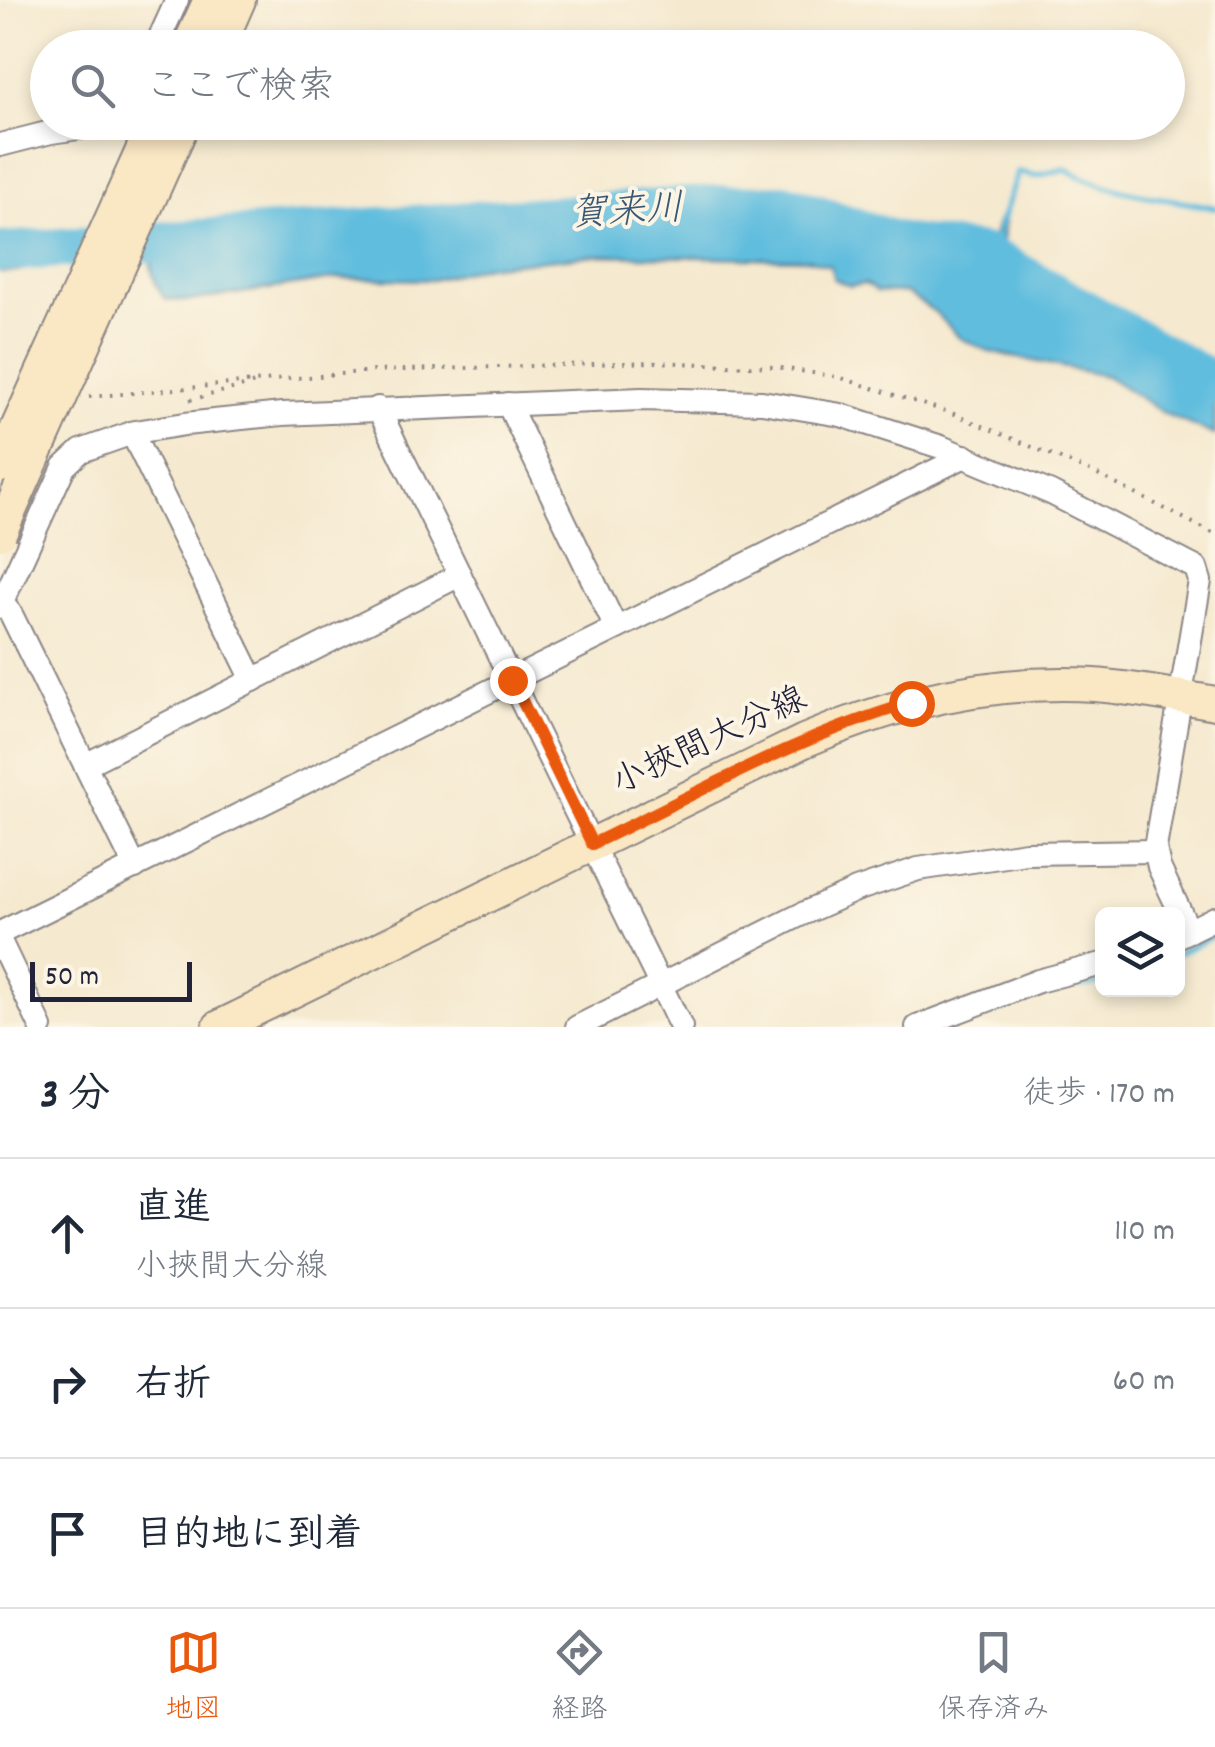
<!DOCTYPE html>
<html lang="ja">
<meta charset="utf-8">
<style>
body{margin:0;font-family:Dekko,"Klee One",sans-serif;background:#f6f6f7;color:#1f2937}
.controls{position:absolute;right:30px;bottom:30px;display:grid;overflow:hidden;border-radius:15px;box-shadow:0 5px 15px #0003}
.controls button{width:90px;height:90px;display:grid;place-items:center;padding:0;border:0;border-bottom:2px solid #e0e1e3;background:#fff;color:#1f2937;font:50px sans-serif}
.scale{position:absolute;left:30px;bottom:25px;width:162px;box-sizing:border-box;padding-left:10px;border:5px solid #22223b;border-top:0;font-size:28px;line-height:35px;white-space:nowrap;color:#22223b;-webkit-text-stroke:8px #fcf5e5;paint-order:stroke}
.stop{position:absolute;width:30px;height:30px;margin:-22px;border:8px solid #ea580c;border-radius:50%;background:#fff}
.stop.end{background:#ea580c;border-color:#fff;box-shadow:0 2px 10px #0008}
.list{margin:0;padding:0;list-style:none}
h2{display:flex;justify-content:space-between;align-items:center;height:130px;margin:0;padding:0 40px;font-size:42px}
h2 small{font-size:32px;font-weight:400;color:#747a83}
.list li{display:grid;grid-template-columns:65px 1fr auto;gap:30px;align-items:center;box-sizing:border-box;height:150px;padding:0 40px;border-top:2px solid #e0e1e3}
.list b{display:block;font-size:38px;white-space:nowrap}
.list p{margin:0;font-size:32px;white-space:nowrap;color:#747a83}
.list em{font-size:32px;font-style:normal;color:#747a83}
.icon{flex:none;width:55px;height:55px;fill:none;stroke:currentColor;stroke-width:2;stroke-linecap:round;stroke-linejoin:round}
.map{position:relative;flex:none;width:1215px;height:1027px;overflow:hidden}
.search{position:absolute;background:#fff;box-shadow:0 5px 15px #0003;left:30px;right:30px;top:30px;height:110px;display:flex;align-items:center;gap:25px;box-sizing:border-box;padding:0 35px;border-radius:55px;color:#747a83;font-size:38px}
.sheet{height:580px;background:#fff}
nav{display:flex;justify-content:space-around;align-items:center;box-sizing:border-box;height:140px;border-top:2px solid #e0e1e3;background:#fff;font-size:28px;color:#747a83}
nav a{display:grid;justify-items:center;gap:5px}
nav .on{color:#ea580c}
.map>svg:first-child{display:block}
</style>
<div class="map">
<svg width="1215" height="1027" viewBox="0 0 1215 1027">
<rect width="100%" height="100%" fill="#fcf5e5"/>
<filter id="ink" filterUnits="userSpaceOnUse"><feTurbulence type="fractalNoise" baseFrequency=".01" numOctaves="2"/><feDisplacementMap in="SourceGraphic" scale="20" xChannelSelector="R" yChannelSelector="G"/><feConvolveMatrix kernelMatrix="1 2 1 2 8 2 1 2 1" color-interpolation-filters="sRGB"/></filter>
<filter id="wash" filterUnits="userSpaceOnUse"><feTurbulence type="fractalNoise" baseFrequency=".0048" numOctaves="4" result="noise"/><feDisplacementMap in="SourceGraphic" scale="40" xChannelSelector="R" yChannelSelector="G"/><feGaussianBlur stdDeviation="2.25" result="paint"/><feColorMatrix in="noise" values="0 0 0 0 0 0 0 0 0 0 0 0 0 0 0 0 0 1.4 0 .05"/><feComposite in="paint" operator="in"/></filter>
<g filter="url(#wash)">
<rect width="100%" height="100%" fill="#f5e9cf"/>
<g fill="#60bdde" stroke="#41708c" stroke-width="2.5">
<path d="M758 213 820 216 830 213 862 220 884 232 904 249 982 266 999 220 1004 222 998 276 1151 340 1215 375V435L1165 414 1106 376 990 352 960 338 935 312 906 293 877 292 866 284 850 286 834 279 830 266 808 259 595 255 485 266 432 280 339 278 189 301 165 299C149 276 146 259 160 235L347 234 351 241 402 235 488 232 566 221Z"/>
<path d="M84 230 73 260C46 257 28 274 0 272V235Z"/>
</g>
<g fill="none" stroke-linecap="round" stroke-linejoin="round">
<g stroke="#60bdde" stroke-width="6">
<path d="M999 228 1018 172 1035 176 1066 169C1113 196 1163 196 1215 208"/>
<polyline points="1178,953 1215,935"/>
<polyline points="955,1024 1058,989 1102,983"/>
</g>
<polyline stroke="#60bdde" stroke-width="40" points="0,252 717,205 786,204 900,243 985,254 1215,383"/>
</g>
</g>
<g filter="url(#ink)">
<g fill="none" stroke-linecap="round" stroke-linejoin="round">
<g stroke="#8c8685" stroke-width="26">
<g id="minor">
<polyline points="155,48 177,0"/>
<polyline points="0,145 51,132 121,122"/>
<polyline points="508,404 616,628"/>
<polyline points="378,408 681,1027"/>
<polyline points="132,433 253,680"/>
<polyline points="2,603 11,614 135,867"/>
<polyline points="0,607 64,467 81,451 135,432 185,424 282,414 641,399 762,402 841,415 941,447 1051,493 1196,568 1200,581 1155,848 1159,867 1189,931"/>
<polyline points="85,765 460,575"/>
<polyline points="0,933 965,456"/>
<polyline points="1178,936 1215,918"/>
<polyline points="0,941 41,1027"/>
<polyline points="577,1027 800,915 856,890 918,869 1026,853 1155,851"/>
<polyline points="917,1027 1038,981 1102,964"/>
</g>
</g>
<g stroke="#8c8685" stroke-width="36">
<g id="secondary">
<polyline points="188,48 210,0"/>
<polyline points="218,48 239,0"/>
<path d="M219 1027 804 741C895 702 994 679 1094 685 1135 688 1175 696 1215 703"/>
</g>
</g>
<g stroke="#8c8685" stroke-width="4" stroke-dasharray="2.5 8" stroke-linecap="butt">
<polyline points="89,397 373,371 655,362 775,367 838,377 954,414 1094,473 1215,534"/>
<polyline points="190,400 259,382"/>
</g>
<use href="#minor" stroke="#fff" stroke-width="22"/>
<use href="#secondary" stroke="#fae7c3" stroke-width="32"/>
<g stroke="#8c8685" stroke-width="36" stroke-linecap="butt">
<g id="secondary-bridge">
<polyline points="0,466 155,122"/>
<polyline points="0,533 184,122"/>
</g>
</g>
<use href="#secondary-bridge" stroke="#fae7c3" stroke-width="32"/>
</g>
</g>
<g fill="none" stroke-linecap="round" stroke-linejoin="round" filter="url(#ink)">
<path stroke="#ea580c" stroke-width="12" d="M512 680 592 844C696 794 799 736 911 703"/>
</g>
<g text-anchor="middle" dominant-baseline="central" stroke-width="8" stroke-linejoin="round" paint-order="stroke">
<g font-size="35" fill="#22223b" stroke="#fcf5e5">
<text transform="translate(710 743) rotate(-25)">小挾間大分線</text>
</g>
<g font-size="38" font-style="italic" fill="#385874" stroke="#fcf5e5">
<text transform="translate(627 214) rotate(-3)">賀来川</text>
</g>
</g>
</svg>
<div class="controls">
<button><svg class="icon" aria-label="layers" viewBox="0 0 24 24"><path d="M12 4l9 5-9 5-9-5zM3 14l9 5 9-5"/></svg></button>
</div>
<div class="scale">50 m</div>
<div class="stop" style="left:911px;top:703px"></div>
<div class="stop end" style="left:512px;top:680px"></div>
<div class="search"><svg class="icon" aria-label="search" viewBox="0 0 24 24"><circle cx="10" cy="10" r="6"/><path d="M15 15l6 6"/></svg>ここで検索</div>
</div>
<section class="sheet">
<h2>3 分<small>徒歩 · 170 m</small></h2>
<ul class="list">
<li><svg class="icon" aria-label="ahead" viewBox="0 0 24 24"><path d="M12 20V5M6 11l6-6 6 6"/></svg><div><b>直進</b><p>小挾間大分線</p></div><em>110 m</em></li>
<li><svg class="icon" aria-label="right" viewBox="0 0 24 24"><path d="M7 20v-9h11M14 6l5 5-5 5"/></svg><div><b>右折</b></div><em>60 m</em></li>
<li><svg class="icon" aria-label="arrive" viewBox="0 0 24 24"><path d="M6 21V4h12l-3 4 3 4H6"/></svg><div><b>目的地に到着</b></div></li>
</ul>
</section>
<nav>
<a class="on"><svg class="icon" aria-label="map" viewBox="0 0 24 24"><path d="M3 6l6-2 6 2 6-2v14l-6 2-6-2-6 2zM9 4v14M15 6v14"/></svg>地図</a>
<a><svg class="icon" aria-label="directions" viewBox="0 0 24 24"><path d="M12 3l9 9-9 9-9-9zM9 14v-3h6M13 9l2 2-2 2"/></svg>経路</a>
<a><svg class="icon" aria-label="saved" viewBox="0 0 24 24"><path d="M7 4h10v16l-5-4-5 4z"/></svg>保存済み</a>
</nav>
